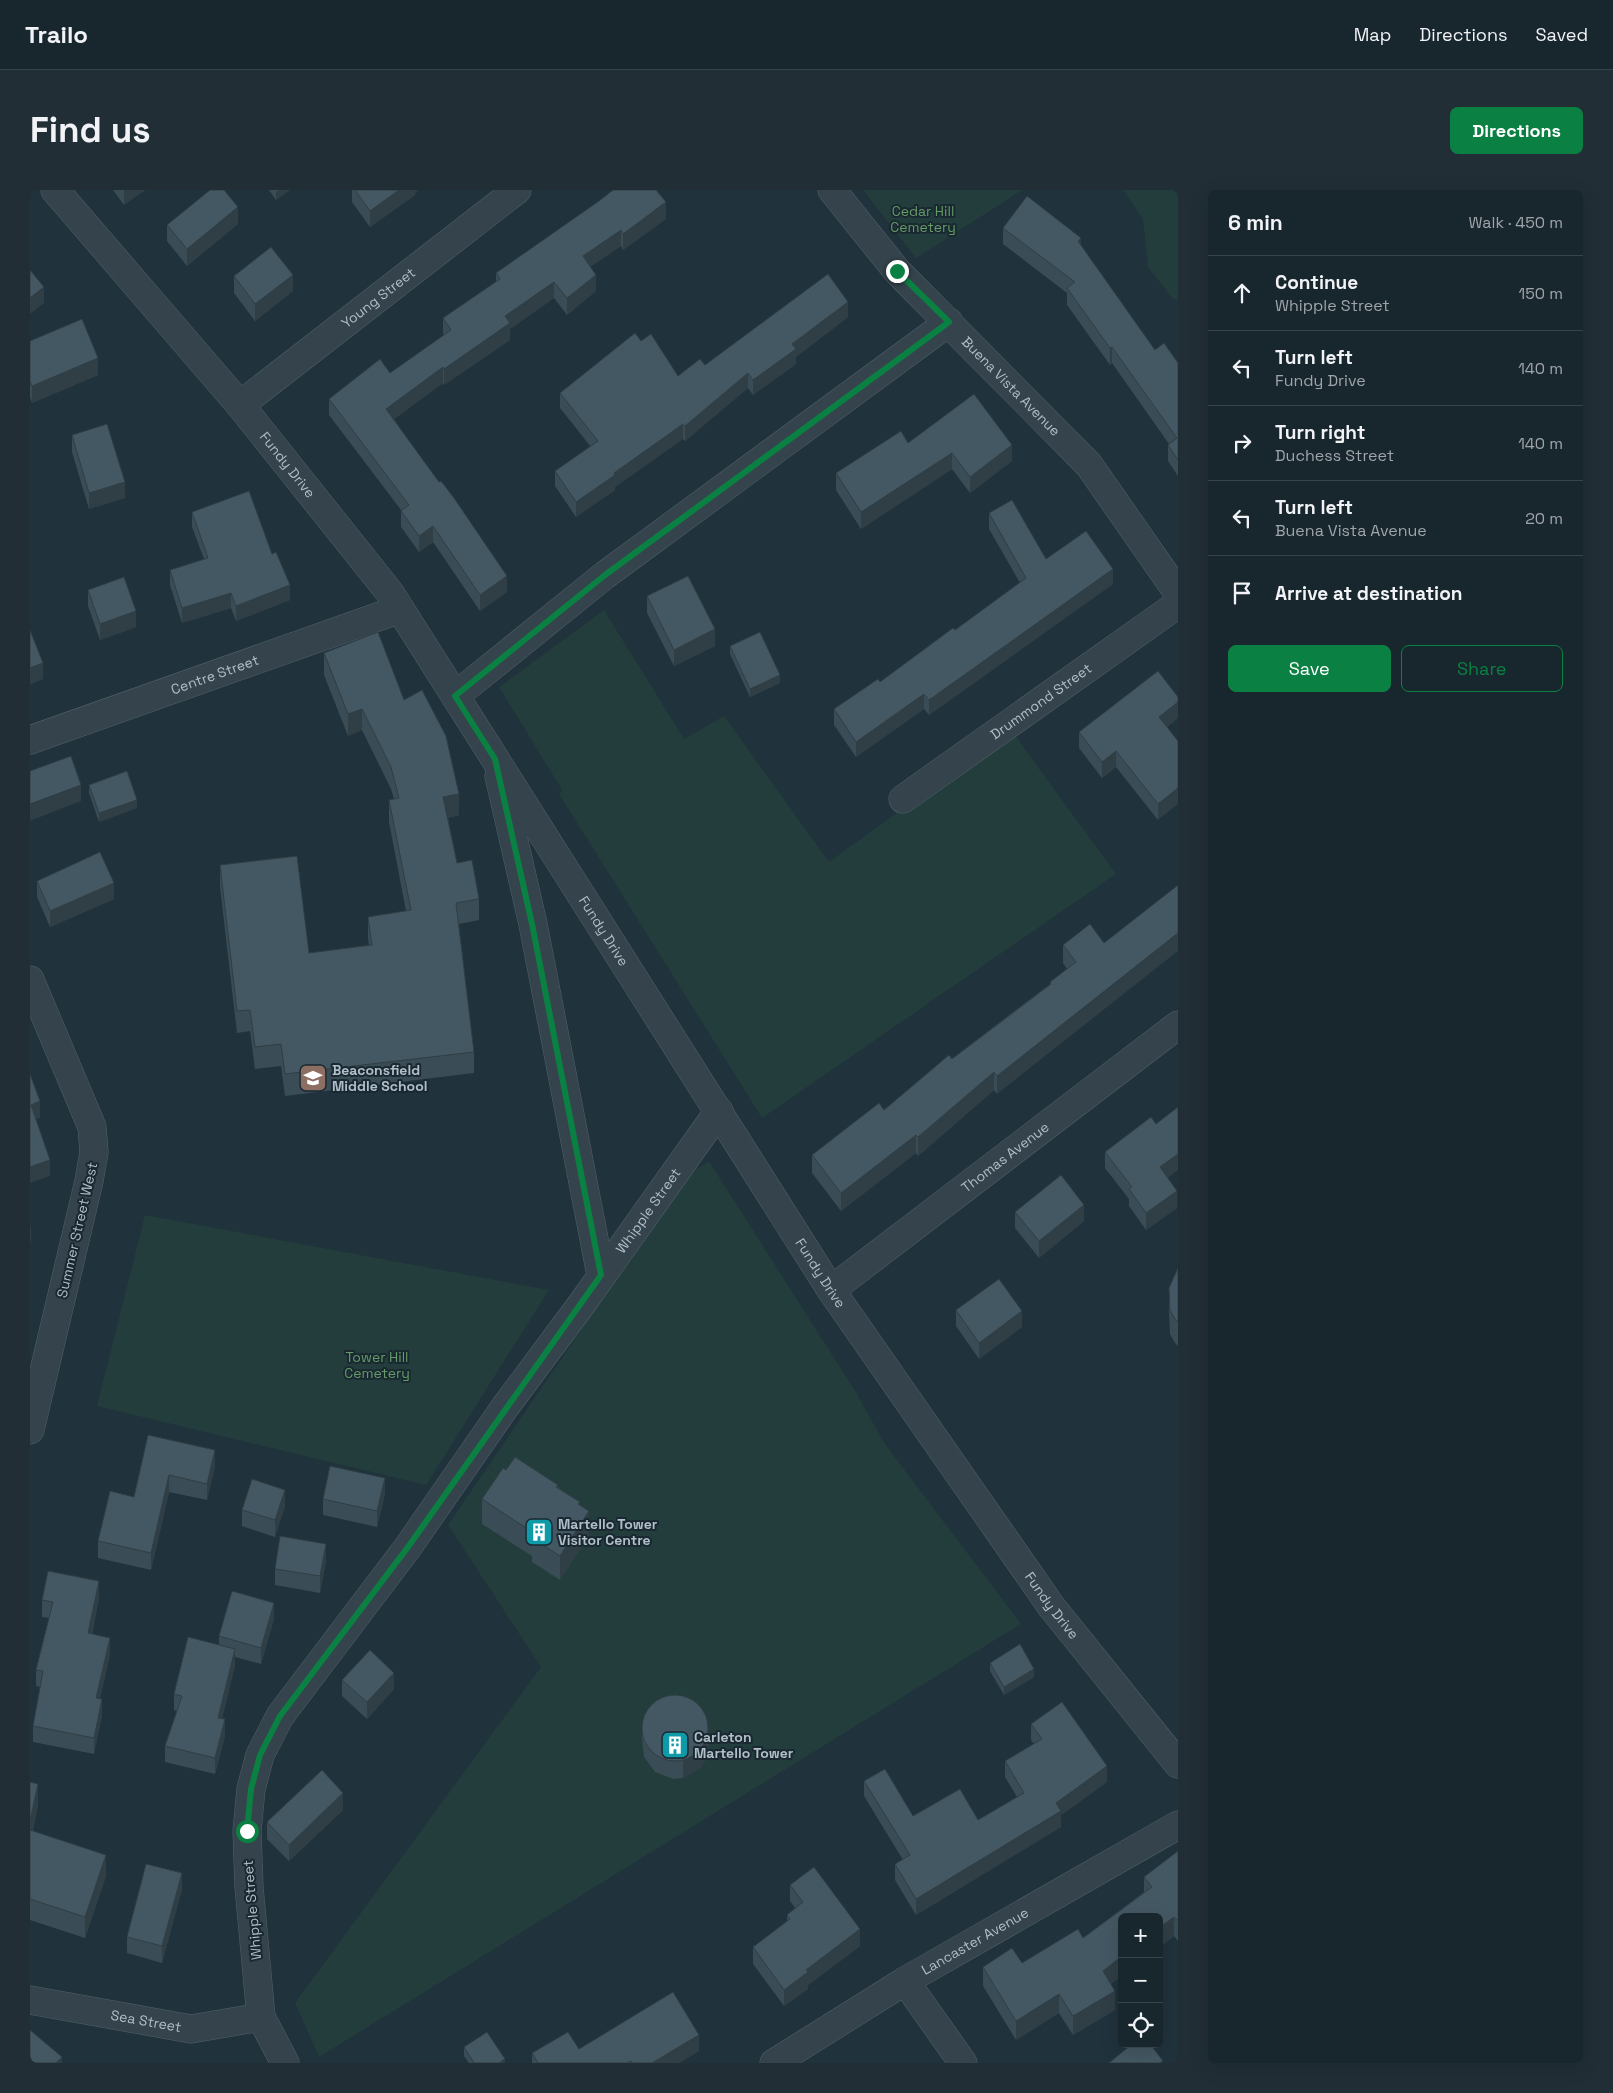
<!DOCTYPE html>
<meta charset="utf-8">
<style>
body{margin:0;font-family:"Space Grotesk",sans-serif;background:#212e35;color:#f1f3f6}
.controls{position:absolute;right:15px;bottom:15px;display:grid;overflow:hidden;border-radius:8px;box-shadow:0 5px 20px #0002}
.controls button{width:45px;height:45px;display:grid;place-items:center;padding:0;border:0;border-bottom:1px solid #364349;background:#18262d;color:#f1f3f6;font:25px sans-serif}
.stop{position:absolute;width:15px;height:15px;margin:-11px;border:4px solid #0b8043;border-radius:50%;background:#fff}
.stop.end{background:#0b8043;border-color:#fff;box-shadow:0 1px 5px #0008}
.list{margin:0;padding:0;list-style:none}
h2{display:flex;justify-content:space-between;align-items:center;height:65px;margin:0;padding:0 20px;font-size:21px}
h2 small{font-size:16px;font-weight:400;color:#9fa5aa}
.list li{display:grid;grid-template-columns:32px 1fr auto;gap:15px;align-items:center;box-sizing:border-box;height:75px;padding:0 20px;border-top:1px solid #364349}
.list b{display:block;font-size:19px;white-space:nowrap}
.list p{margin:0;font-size:16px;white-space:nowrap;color:#9fa5aa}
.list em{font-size:16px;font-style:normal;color:#9fa5aa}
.actions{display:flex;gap:10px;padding:15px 20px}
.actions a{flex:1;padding:11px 0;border:1px solid #0b8043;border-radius:8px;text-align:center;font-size:18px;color:#0b8043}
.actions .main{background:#0b8043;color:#fff}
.icon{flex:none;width:28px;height:28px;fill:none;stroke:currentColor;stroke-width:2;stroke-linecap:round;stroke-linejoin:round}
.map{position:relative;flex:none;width:1148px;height:1873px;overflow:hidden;border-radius:8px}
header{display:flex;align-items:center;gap:30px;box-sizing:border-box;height:70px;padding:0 25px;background:#18262d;border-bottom:1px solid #364349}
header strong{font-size:24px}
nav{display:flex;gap:28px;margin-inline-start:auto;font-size:18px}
.intro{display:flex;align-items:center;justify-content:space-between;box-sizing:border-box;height:120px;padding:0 30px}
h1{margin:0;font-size:35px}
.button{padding:12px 22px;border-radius:8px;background:#0b8043;color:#fff;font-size:18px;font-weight:700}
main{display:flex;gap:30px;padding:0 30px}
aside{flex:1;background:#18262d;border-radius:8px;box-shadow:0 5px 20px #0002}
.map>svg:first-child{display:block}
</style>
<header>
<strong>Trailo</strong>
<nav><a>Map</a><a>Directions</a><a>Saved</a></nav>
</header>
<div class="intro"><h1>Find us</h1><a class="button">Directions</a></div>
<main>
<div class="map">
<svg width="1148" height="1873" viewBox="0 0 1148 1873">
<rect width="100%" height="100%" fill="#20323c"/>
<g fill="#223d3b">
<polygon points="833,0 995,0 989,2 886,68"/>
<polygon points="1093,0 1148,0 1148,110 1143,109 1118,77 1113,29"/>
<polygon points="574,420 654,549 694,526 799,672 981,540 1086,684 732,928 529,604 532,600 469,497"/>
<polygon points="679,971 827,1204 855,1254 991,1434 289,1867 265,1813 511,1477 418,1335 656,986"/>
<polygon points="115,1025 519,1100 396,1295 67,1216"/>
</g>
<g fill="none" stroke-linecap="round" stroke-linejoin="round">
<g stroke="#52616a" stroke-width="29">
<g id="minor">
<path id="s1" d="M25 0 210 215 360 403 801 1100 1021 1416 1148 1574"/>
<path id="s2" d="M802 0 867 81 1059 275 1148 403"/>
<path id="s3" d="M210 215 487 0"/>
<polyline points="425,506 575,385 919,132"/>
<path id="s4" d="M0 550 370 419"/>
<polyline points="469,586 503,734 571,1085"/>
<path id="s5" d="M873 609 1148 414"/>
<polyline points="0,790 62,937 64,962 59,991 0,1240"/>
<path id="s6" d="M801 1100 1148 835"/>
<polyline points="875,1791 933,1873"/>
<path id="s7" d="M0 1810 161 1839 231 1827"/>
<path id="s8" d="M255 1873 231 1827 219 1697 217 1641 221 1599 230 1565 250 1526 378 1357 475 1217 551 1115 689 921"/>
<path id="s9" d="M744 1873 875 1791 1148 1635"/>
</g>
</g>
<use href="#minor" stroke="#34434c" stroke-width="28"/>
</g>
<g fill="#3a4c55">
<polygon points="83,0 115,0 94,15"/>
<polygon points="239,0 260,0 246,10"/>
<polygon points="322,0 388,0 385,3 385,5 340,37 322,12"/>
<polygon points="569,11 636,29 593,60 591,56 560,77 566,101 537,125 524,108 480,139 480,150 414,195 413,193 364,229 477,402 450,421 403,352 389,362 371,337 371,320 299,225 299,209 360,183 414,145 413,144 413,128 466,92 466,83"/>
<polygon points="208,34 157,76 137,51 137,35"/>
<polygon points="973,38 1051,56 1125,160 1148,173 1148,286 1138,271 1138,255 1139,254 1082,173 1080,175 1037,115 1037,103 973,54"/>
<polygon points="204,86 263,101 225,131 204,103"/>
<polygon points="818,127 766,167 766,174 723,205 718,198 655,251 653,249 585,297 585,300 546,327 525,296 525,281 561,257 530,218 530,203 611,151 648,186 675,175"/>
<polygon points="0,151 68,185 2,213 0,207"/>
<polygon points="42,245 95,308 59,319 42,262"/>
<polygon points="878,253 982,271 940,303 922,279 831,339 806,300 806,283"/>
<polygon points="162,322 242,364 260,410 206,431 201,418 152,433 140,395 140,380 174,369 162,337"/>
<polygon points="959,323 1016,369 1083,394 899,525 894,519 826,567 804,535 804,519 850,492 925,440 990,393 959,339"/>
<polygon points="58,400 106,437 70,450 58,416"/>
<polygon points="617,406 685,456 644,476 617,423"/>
<polygon points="700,456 750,493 720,507 700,464"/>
<polygon points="294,463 374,510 429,625 418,628 427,673 449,709 449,730 429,734 444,862 444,883 255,906 251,876 225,879 220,841 207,843 190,697 190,675 279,763 339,755 338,748 338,727 376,721 359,632 359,610 364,609 361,599 332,540 318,546 294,485"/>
<polygon points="1148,528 1137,537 1128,630 1086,577 1072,588 1049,558 1049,542"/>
<polygon points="59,595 107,618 69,632 59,603"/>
<polygon points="7,691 84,709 20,737 7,707"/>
<polygon points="1074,753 967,904 964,900 888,966 886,963 811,1021 782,983 782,965 854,920 1020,794 1020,792 1037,779 1033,773 1033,755"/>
<polygon points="1075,962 1147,1018 1116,1040 1099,1016 1099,1009 1075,978"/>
<polygon points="985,1022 1054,1031 1009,1068 985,1038"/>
<polygon points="1148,1078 1148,1156 1145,1153 1140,1144 1139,1122 1139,1098"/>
<polygon points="926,1120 992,1137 949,1169 926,1136"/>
<polygon points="118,1245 185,1277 177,1310 139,1302 121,1380 68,1368 68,1351 104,1307"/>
<polygon points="476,1280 528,1297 550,1315 559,1345 530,1390 502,1372 502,1366 452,1334 452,1309"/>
<polygon points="355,1304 347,1337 293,1325 293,1309"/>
<polygon points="255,1316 245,1347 212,1336 212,1320"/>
<polygon points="296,1371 290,1403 245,1395 245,1379"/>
<polygon points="69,1408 62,1444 80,1465 70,1508 72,1525 64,1564 3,1552 3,1536 10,1497 6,1496 6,1480 19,1428 12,1427 12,1410"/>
<polygon points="244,1429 231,1474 205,1467 205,1475 192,1529 195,1546 185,1584 135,1572 135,1556 147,1521 144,1520 144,1504 189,1455 189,1446"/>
<polygon points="960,1473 1004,1487 974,1505 960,1481"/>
<polygon points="312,1490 364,1499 337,1529 312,1506"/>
<polygon points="612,1531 679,1552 675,1571 670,1578 653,1588 643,1589 625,1582 614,1567 612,1548"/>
<polygon points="1001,1534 1077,1592 1031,1625 1031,1637 886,1725 865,1690 865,1674 873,1670 834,1606 834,1591 883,1626 948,1630 987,1607 975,1587 975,1571 1004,1554 1001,1550"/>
<polygon points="0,1592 8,1615 3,1640 76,1686 55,1748 0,1730"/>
<polygon points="313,1620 259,1671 237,1649 237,1632"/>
<polygon points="1148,1661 1148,1751 1144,1746 1081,1794 1085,1820 1043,1845 1029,1823 986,1850 953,1796 953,1777 992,1773 1053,1748 1114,1702 1114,1687"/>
<polygon points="760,1695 830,1756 778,1795 778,1799 754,1816 723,1774 723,1757 757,1731 757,1725 765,1718 760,1711"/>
<polygon points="152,1699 132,1773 97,1763 97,1747"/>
<polygon points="434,1857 475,1873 439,1873 434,1866"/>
<polygon points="549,1859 669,1861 649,1873 502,1873 502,1863"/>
</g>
<g fill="#303e45">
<polygon points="94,0 115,0 94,15"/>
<polygon points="249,0 260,0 246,10 246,2"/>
<polygon points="369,0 388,0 385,3 385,5 340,37 340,21"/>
<polygon points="636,12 636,29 593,60 593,44"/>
<polygon points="208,17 208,34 157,76 157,59"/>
<polygon points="591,40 591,56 553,82 553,66"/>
<polygon points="1051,48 1051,64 1048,51"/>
<polygon points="263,85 263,101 225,131 225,114"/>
<polygon points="566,85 566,101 537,125 537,108"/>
<polygon points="524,92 524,108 480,139 480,150 414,195 414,179 475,126"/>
<polygon points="14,97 14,113 0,124 0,108"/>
<polygon points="818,112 818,127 766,167 766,174 723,205 723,190 762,154"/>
<polygon points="1082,157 1082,173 1080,175 1080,158"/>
<polygon points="68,168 68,185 2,213 2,196"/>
<polygon points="413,177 413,193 356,235 356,219"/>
<polygon points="718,183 718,198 655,251 655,236"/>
<polygon points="653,234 653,249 585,297 585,300 546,327 546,312 584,283"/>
<polygon points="982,255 982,271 940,303 940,287"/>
<polygon points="922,263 922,279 831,339 831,322"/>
<polygon points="95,292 95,308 59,319 59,303"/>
<polygon points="403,336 403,352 389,362 389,346"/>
<polygon points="1083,379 1083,394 899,525 899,510"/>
<polygon points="477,386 477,402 450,421 450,405"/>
<polygon points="260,395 260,410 206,431 206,416"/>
<polygon points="201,403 201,418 152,433 152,418"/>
<polygon points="106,421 106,437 70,450 70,434"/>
<polygon points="685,439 685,456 644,476 644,460"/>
<polygon points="13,473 13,489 0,495 0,478"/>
<polygon points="750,485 750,493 720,507 720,499"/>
<polygon points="894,504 894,519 826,567 826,552"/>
<polygon points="1148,512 1148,528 1129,543 1129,527"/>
<polygon points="332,519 332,540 318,546 318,524"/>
<polygon points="1086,561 1086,577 1072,588 1072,572"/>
<polygon points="51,595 51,611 0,631 0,614"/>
<polygon points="1148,598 1148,614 1128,630 1128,614"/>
<polygon points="429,604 429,625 413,629 413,607"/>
<polygon points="107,610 107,618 69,632 69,623"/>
<polygon points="84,693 84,709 20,737 20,721"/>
<polygon points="1148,743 1148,761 967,904 967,886"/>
<polygon points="964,882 964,900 888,966 888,947"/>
<polygon points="10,911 10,928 1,931 1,915"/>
<polygon points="886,945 886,963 811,1021 811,1003"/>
<polygon points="1148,964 1148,980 1130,994 1130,977"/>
<polygon points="20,970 20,986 0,993 0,977"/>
<polygon points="1147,1001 1147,1018 1116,1040 1116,1023"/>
<polygon points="1054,1015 1054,1031 1009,1068 1009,1051"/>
<polygon points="1,1034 1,1050 0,1056 0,1039"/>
<polygon points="992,1121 992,1137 949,1169 949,1153"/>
<polygon points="185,1260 185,1277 177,1310 177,1294"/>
<polygon points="139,1285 139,1302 121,1380 121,1363"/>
<polygon points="355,1288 355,1304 347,1337 347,1321"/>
<polygon points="255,1300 255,1316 245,1347 245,1330"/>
<polygon points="550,1312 550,1336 559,1321 559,1345 530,1390 530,1366"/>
<polygon points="296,1354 296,1371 290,1403 290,1386"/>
<polygon points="69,1391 69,1408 58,1459 58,1443"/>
<polygon points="244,1413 244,1429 231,1474 231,1458"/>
<polygon points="80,1448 80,1465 66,1524 66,1508"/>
<polygon points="205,1459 205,1475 188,1544 188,1528"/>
<polygon points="1004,1479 1004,1487 974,1505 974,1497"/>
<polygon points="364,1483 364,1499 337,1529 337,1512"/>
<polygon points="72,1509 72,1525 64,1564 64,1548"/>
<polygon points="195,1529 195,1546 185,1584 185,1568"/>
<polygon points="679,1535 679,1552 675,1571 670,1578 653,1588 653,1571"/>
<polygon points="1077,1576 1077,1592 1031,1625 1031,1637 886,1725 886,1709 1026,1613"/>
<polygon points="8,1594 8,1615 0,1653 0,1631"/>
<polygon points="313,1603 313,1620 259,1671 259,1655"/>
<polygon points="76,1665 76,1686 55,1748 55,1727"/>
<polygon points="152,1683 152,1699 132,1773 132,1756"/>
<polygon points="1144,1727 1144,1746 1129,1757 1129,1738"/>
<polygon points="830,1739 830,1756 778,1795 778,1799 754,1816 754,1800 776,1780"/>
<polygon points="1092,1766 1092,1786 1073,1800 1073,1781"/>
<polygon points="1085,1801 1085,1820 1043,1845 1043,1826"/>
<polygon points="1029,1804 1029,1823 986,1850 986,1831"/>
<polygon points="669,1845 669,1861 649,1873 622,1873"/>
<polygon points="32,1867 32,1873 26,1873"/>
<polygon points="475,1869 475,1873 469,1873"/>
</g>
<g fill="#445863" stroke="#303e45">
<polygon points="180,0 194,0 208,17 157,59 137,35"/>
<polygon points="325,0 369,0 340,21"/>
<polygon points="583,0 626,0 636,12 593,44 591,40 553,66 566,85 537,108 524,92 475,126 480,133 414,179 413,177 356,219 409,292 411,291 424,308 477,386 450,405 403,336 389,346 371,321 379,315 299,209 350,169 360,183 421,140 413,128 470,89 466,83 569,11"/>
<polygon points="997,6 1051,48 1048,51 1125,160 1134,153 1148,173 1148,270 1138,255 1147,248 1082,157 1080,158 1037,98 1045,92 973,38"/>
<polygon points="241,57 263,85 225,114 204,86"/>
<polygon points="0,80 14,97 0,108"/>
<polygon points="798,84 818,112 762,154 766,159 723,190 718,183 655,236 653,234 584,283 585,285 546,312 525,281 568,251 530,203 605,143 611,151 621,144 648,186 670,169 675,175"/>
<polygon points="52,129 68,168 2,196 0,191 0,151"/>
<polygon points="944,204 982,255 940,287 922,263 831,322 806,283 871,241 878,253"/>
<polygon points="77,234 95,292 59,303 42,245"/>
<polygon points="219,301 242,364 246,362 260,395 206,416 201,403 152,418 140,380 178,368 162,322"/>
<polygon points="982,310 1016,369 1056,341 1083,379 899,510 894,504 826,552 804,519 848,489 850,492 923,438 925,440 996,388 959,323"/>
<polygon points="658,386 685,439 644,460 617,406"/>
<polygon points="94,387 106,421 70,434 58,400"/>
<polygon points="0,440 13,473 0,478"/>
<polygon points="348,442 374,510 392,500 416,546 429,604 413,607 427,673 442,670 449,709 426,713 444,862 255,884 251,854 225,857 220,820 207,821 190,675 267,666 279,763 342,755 338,727 381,720 359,610 369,608 361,577 332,519 318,524 294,463"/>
<polygon points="730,442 750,485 720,499 700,456"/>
<polygon points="1128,481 1148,507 1148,512 1129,527 1148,551 1148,598 1128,614 1086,561 1072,572 1049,542"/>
<polygon points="41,566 51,595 0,614 0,581"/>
<polygon points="97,581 107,610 69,623 59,595"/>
<polygon points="70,662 84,693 20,721 7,691"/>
<polygon points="1148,695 1148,743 967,886 964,882 888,947 886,945 811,1003 782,965 849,913 854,920 919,865 922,869 1021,794 1020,792 1046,772 1033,755 1060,734 1074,753"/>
<polygon points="0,884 10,911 1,915 20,970 0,977"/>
<polygon points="1148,917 1148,964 1130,977 1147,1001 1116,1023 1099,999 1102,997 1075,962 1121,927 1126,934"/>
<polygon points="1031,985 1054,1015 1009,1051 985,1022"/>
<polygon points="1148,1078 1148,1132 1145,1129 1140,1120 1139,1098"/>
<polygon points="969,1089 992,1121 949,1153 926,1120"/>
<polygon points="118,1245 185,1260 177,1294 139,1285 121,1363 68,1351 80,1301 104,1307"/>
<polygon points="485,1267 528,1295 526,1297 550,1312 548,1314 559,1321 530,1366 502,1348 505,1344 452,1309 473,1278 476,1280"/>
<polygon points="300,1276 355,1288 347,1321 293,1309"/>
<polygon points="222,1289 255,1300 245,1330 212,1320"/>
<polygon points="250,1346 296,1354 290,1386 245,1379"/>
<polygon points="18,1381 69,1391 58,1443 80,1448 66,1508 72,1509 64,1548 3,1536 13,1481 6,1480 23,1412 12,1410"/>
<polygon points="202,1401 244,1413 231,1458 189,1446"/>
<polygon points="158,1447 205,1459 188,1528 195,1529 185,1568 135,1556 152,1506 144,1504"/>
<polygon points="990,1454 1004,1479 974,1497 960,1473"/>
<polygon points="340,1460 364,1483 337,1512 312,1490"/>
<circle cx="645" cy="1538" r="33"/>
<polygon points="1032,1512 1077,1576 1026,1613 1031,1621 886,1709 865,1674 880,1665 834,1591 855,1579 883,1626 930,1599 948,1630 994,1603 975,1571 1012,1549 1001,1534"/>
<polygon points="292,1580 313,1603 259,1655 237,1632"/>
<polygon points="0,1592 8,1594 0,1631"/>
<polygon points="0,1640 76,1665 55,1727 0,1709"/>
<polygon points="1148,1661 1148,1731 1144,1727 1129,1738 1129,1727 1092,1727 1092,1766 1073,1781 1085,1801 1043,1826 1029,1804 986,1831 953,1777 982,1758 992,1773 1048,1739 1053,1748 1122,1697 1114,1687"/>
<polygon points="116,1674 152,1683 132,1756 97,1747"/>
<polygon points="784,1677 830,1739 776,1780 778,1782 754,1800 723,1757 760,1729 757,1725 773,1712 760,1695"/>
<polygon points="643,1802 669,1845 622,1873 602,1873 601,1871 597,1873 508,1873 502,1863 538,1842 549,1859"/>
<polygon points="0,1840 32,1867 26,1873 0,1873"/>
<polygon points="457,1842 475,1869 469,1873 444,1873 434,1857"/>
<polygon points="1102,1854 1120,1854 1133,1871 1130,1873 1079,1873"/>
</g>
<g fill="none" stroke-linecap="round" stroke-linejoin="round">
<polyline stroke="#0b8043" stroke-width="6" points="217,1641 221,1599 230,1565 250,1526 378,1357 571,1085 502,734 465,569 425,506 575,385 919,132 867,81"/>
</g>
<defs>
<g id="school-square" transform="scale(1.4375)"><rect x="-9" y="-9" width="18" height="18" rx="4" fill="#8d6e63" stroke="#192831"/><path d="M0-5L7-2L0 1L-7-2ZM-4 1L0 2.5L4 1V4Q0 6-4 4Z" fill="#fff"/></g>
<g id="building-square" transform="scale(1.4375)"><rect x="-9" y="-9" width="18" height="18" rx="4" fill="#0f9aa8" stroke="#192831"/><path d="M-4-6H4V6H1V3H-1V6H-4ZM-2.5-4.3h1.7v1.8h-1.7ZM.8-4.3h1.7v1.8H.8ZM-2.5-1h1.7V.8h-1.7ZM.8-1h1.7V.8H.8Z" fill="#fff"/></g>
</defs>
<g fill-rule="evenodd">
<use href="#school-square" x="283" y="888"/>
<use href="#building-square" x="509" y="1342"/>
<use href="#building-square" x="645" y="1555"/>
</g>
<g text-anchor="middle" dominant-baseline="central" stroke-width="4" stroke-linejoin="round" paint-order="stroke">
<g font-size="14" fill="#649b66" stroke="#192831">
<text x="893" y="21">Cedar Hill<tspan x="893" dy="16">Cemetery</tspan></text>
<text x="347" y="1167">Tower Hill<tspan x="347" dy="16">Cemetery</tspan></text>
</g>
<g font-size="14" fill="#afbec8" stroke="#192831">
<text stroke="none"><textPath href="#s3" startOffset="175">Young Street</textPath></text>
<text stroke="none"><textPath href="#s2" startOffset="266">Buena Vista Avenue</textPath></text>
<text stroke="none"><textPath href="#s1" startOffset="360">Fundy Drive</textPath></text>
<text stroke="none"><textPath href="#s4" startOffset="196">Centre Street</textPath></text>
<text stroke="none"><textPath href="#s5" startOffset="169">Drummond Street</textPath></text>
<text stroke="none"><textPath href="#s1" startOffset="924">Fundy Drive</textPath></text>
<text stroke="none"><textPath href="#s6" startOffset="219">Thomas Avenue</textPath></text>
<text stroke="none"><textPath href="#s8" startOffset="985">Whipple Street</textPath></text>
<text transform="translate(47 1040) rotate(-77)">Summer Street West</text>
<text stroke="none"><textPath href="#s1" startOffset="1329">Fundy Drive</textPath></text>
<text stroke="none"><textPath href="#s1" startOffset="1734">Fundy Drive</textPath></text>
<text transform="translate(222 1720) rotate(-95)">Whipple Street</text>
<text stroke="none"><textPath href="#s9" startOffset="235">Lancaster Avenue</textPath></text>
<text stroke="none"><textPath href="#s7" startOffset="118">Sea Street</textPath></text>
</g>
<g font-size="14" font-weight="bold" fill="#afbec8" stroke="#192831" text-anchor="start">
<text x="302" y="880">Beaconsfield<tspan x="302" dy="16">Middle School</tspan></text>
<text x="528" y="1334">Martello Tower<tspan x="528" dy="16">Visitor Centre</tspan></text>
<text x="664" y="1547">Carleton<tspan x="664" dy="16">Martello Tower</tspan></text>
</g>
</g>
</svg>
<div class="controls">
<button>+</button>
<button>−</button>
<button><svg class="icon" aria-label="locate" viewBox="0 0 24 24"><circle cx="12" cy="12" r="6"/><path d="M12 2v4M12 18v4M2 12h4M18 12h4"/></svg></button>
</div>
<div class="stop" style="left:217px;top:1641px"></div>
<div class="stop end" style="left:867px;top:81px"></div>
</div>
<aside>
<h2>6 min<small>Walk · 450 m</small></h2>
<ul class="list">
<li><svg class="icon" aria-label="ahead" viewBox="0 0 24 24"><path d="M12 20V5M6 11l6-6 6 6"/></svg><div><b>Continue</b><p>Whipple Street</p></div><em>150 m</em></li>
<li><svg class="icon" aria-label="left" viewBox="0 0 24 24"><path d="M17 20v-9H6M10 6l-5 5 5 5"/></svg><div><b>Turn left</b><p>Fundy Drive</p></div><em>140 m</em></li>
<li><svg class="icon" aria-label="right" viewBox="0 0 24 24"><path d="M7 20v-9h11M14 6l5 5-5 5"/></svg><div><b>Turn right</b><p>Duchess Street</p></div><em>140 m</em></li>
<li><svg class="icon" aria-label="left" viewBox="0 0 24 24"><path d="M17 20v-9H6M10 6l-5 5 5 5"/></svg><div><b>Turn left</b><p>Buena Vista Avenue</p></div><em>20 m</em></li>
<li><svg class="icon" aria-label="arrive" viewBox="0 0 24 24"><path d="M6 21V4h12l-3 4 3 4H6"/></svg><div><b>Arrive at destination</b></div></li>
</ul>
<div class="actions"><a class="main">Save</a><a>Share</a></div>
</aside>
</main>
